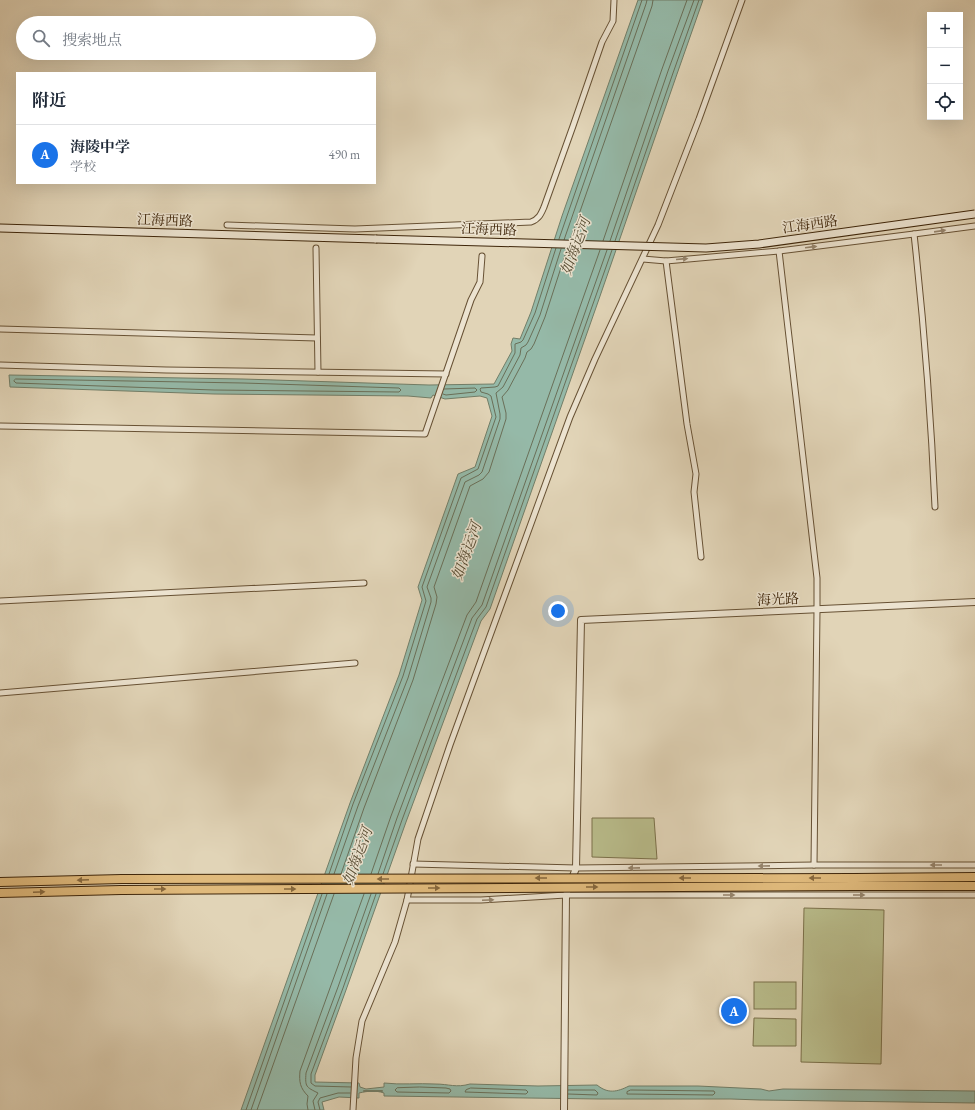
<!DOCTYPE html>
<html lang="zh">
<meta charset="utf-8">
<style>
body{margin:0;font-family:"EB Garamond","Noto Serif SC",serif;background:#f6f6f7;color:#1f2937}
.controls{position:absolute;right:12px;top:12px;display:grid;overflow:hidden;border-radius:0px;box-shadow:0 4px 16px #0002}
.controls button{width:36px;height:36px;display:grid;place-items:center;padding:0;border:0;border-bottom:1px solid #e0e1e3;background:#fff;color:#1f2937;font:20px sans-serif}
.you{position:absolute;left:558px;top:611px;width:14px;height:14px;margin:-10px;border:3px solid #fff;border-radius:50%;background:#1a73e8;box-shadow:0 0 0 6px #1a73e833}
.badge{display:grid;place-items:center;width:26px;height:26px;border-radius:50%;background:#1a73e8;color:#fff;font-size:13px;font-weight:700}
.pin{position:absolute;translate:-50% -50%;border:2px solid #fff;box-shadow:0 1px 4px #0006}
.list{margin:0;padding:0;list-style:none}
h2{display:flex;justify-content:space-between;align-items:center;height:52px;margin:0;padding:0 16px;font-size:17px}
h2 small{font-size:13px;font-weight:400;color:#747a83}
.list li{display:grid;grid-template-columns:26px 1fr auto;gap:12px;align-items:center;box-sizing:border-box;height:60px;padding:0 16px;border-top:1px solid #e0e1e3}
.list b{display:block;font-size:15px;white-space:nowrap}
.list p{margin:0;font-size:13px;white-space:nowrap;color:#747a83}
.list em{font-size:13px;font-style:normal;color:#747a83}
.icon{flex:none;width:22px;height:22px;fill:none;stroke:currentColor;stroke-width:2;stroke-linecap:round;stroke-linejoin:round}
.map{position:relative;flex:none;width:975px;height:1110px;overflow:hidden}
.search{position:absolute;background:#fff;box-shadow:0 4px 16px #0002;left:16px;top:16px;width:360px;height:44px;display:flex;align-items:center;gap:10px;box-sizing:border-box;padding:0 14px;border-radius:22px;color:#747a83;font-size:15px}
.panel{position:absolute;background:#fff;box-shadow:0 4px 16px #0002;left:16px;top:72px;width:360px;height:112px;border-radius:0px}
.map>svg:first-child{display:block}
</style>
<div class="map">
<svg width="975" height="1110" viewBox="0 0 975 1110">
<rect width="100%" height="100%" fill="#e1d4b7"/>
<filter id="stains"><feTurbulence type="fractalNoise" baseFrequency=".005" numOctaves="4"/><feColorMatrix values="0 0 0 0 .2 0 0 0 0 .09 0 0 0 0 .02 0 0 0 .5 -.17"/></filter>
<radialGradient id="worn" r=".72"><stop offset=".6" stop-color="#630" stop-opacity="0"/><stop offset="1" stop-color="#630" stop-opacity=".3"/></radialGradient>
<g fill="#b8bb8a" stroke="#7b704a">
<polygon points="592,818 654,818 657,859 592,857"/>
<polygon points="804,908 884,910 881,1064 801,1062"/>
<rect x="754" y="982" width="42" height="27"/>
<polygon points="754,1018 796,1019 796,1046 753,1046"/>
</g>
<path fill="#95b9a8" stroke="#727e68" d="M638 0H703L677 74 599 299 490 609 481 621 406 822 346 990 315 1075V1082L359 1083 360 1087 366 1089 384 1087V1083C401 1085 418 1083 435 1084 449 1084 456 1088 470 1084L538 1086 597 1085C608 1094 617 1092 629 1086H698L761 1089 769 1091 783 1089 975 1091V1103L760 1100 731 1099H599L384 1096V1093C375 1090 368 1091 359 1093V1098L339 1097 322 1102 324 1110H241L350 803 399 675 422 600 418 587 458 474 475 467 492 416 487 398 480 396 445 399 433 395 431 398 408 396 214 394 10 387 9 375 243 379 429 385 494 384 512 351 511 344 513 338 520 339 531 312 562 216Z"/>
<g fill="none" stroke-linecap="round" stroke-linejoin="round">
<g stroke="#6a6f58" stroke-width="1">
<polyline points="559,239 642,0"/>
<polyline points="564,240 646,4 647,0"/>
<polyline points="570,240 652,6 653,0"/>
<polyline points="603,241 662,69 687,0"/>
<polyline points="610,241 668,71 694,0"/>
<polyline points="615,241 673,73 699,0"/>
<polygon points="16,379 243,383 399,388 401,390 399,392 214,390 16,383 14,381"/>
<polyline points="443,394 446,395 475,392 477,390 475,388 444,389"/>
<polyline points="329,874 353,804 403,676 426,601 422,587 461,478 478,469 496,417 491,396 488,394 481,392 480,389 481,388 495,387 498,386 515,353 515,344 521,342 523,340 535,313 556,248"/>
<polyline points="334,874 358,806 408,678 431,602 431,598 427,587 465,482 479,475 482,472 500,419 500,414 496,393 503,387 520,355 521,348 526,345 528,342 540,315 561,249"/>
<polyline points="341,874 364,808 413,680 436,604 437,597 434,587 470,486 483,479 489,472 506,419 506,413 502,397 508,390 525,358 527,352 531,349 534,344 545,317 567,249"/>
<polyline points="371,874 391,816 467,615 476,602 600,250"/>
<polyline points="378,874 397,818 472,618 482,605 607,250"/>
<polyline points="383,874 402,820 477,619 486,607 612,250"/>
<polyline points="351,1087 315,1086 311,1083 311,1074 343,988 376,894"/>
<polygon points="420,1087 446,1088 450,1089 451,1091 449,1093 397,1092 395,1090 397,1088"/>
<polygon points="471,1088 526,1090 528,1092 526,1094 465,1092 466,1090"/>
<polygon points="631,1090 714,1091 715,1093 713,1095 627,1094 627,1092"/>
<polyline points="568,1094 597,1095 598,1093 595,1090 568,1090"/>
<polyline points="246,1110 322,894"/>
<polyline points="251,1110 327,894"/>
<polyline points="257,1110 334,894"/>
<path d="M308 1110 307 1104 308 1096C300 1088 299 1082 300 1071L364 894"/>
<path d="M315 1110 313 1101 318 1093C306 1087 305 1087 306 1073L338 987 371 894"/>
<polyline points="320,1110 318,1102 320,1098 338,1093 350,1093"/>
</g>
<polyline stroke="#727e68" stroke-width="2" points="364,1091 382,1091"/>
<g stroke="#675134" stroke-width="7">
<g id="minor">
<path d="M227 225 355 229 531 222C539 219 541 214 544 207L573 126 602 42 613 21 614 0"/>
<path d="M914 234C924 325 931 416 935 507"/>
<polyline points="316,248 318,372"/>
<polyline points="779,251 817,578 817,610 814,865"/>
<polyline points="643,259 666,261 779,251 914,234 975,226"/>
<polyline points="666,261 687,424 696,474 694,492 701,557"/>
<polyline points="0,329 317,338"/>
<polyline points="0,365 166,370 446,374"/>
<polyline points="0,426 425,434 471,300 480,282 482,256"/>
<polyline points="0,601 364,583"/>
<polyline points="0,693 355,663"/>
<polyline points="413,864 576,868 814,865 975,865"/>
<polyline points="407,900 481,900 566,895 975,895"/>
<polyline points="353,1110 356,1058 362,1021 395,942 407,900 418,839 450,745 570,417 595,359 658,225 699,119 742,0"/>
</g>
</g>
<g stroke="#675134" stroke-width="8">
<polyline id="tertiary" points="564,1110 566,895 576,868 581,620 975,602"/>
</g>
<g stroke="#3e2509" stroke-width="9">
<polyline id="secondary" points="0,228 376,239"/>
</g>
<g stroke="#3e2509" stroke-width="10">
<g id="primary">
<polyline points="854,878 975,877"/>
<polyline points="0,882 122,879"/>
<polyline points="854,886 975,886"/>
<polyline points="0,893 121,890"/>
</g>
</g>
<use href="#minor" stroke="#ece3d0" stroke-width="5"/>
<use href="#tertiary" stroke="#ece3d0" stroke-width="6"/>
<use href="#secondary" stroke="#ece3d0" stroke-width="7"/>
<use href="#primary" stroke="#e0ba7c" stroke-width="8"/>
<g stroke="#3e2509" stroke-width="9" stroke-linecap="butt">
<polyline id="secondary-bridge" points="376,239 706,248 759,244 975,214"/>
</g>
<g stroke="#3e2509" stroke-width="10" stroke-linecap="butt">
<g id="primary-bridge">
<polyline points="122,879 854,878"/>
<polyline points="121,890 854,886"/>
</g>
</g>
<use href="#secondary-bridge" stroke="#ece3d0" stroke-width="7"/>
<use href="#primary-bridge" stroke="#e0ba7c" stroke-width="8"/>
</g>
<defs><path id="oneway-solid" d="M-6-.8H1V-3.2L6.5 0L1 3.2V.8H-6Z"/></defs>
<g fill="#95846c">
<use href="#oneway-solid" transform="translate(940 231) rotate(-8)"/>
<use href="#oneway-solid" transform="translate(811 247) rotate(-7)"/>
<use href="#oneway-solid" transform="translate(682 259) rotate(-5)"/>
<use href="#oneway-solid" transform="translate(936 865) rotate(-180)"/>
<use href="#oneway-solid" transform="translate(764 866) rotate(179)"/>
<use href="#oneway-solid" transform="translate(634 868) rotate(179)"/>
<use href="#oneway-solid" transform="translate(729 895)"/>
<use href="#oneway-solid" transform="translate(859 895)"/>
<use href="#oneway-solid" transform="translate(488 900) rotate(-3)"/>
</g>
<g fill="#87683d">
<use href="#oneway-solid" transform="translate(541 878) rotate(180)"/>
<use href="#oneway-solid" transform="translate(685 878) rotate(180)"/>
<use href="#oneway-solid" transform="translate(815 878) rotate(180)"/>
<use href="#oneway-solid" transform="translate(383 879) rotate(180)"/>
<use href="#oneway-solid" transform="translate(83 880) rotate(178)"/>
<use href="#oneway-solid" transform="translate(592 887)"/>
<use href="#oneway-solid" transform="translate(434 888)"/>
<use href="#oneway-solid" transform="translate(160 889)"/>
<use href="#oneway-solid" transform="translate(290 889)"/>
<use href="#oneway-solid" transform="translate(39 892) rotate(-2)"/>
</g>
<g text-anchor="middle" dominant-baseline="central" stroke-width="3" stroke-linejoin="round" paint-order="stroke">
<g font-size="14" fill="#3e2509" stroke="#ece3d0">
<text transform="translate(165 220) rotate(2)">江海西路</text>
<text transform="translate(810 224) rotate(-8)">江海西路</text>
<text transform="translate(489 229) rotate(2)">江海西路</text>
<text transform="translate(778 599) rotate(-3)">海光路</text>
</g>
<g font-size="15" font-style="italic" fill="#544a31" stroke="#ece3d0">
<text transform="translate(575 246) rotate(-70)">如海运河</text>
<text transform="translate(466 551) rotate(-70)">如海运河</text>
<text transform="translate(357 856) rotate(-70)">如海运河</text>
</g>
</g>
<rect width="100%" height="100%" filter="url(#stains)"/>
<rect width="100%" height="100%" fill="url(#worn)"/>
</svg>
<div class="controls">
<button>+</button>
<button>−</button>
<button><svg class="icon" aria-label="locate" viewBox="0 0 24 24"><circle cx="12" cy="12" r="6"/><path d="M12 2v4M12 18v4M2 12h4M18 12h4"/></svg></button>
</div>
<div class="you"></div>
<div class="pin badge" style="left:734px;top:1011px">A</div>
<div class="search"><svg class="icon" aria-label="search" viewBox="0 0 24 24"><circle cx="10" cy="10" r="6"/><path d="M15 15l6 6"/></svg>搜索地点</div>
<section class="panel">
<h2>附近<small></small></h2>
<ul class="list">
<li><span class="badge">A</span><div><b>海陵中学</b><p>学校</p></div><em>490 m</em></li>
</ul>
</section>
</div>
